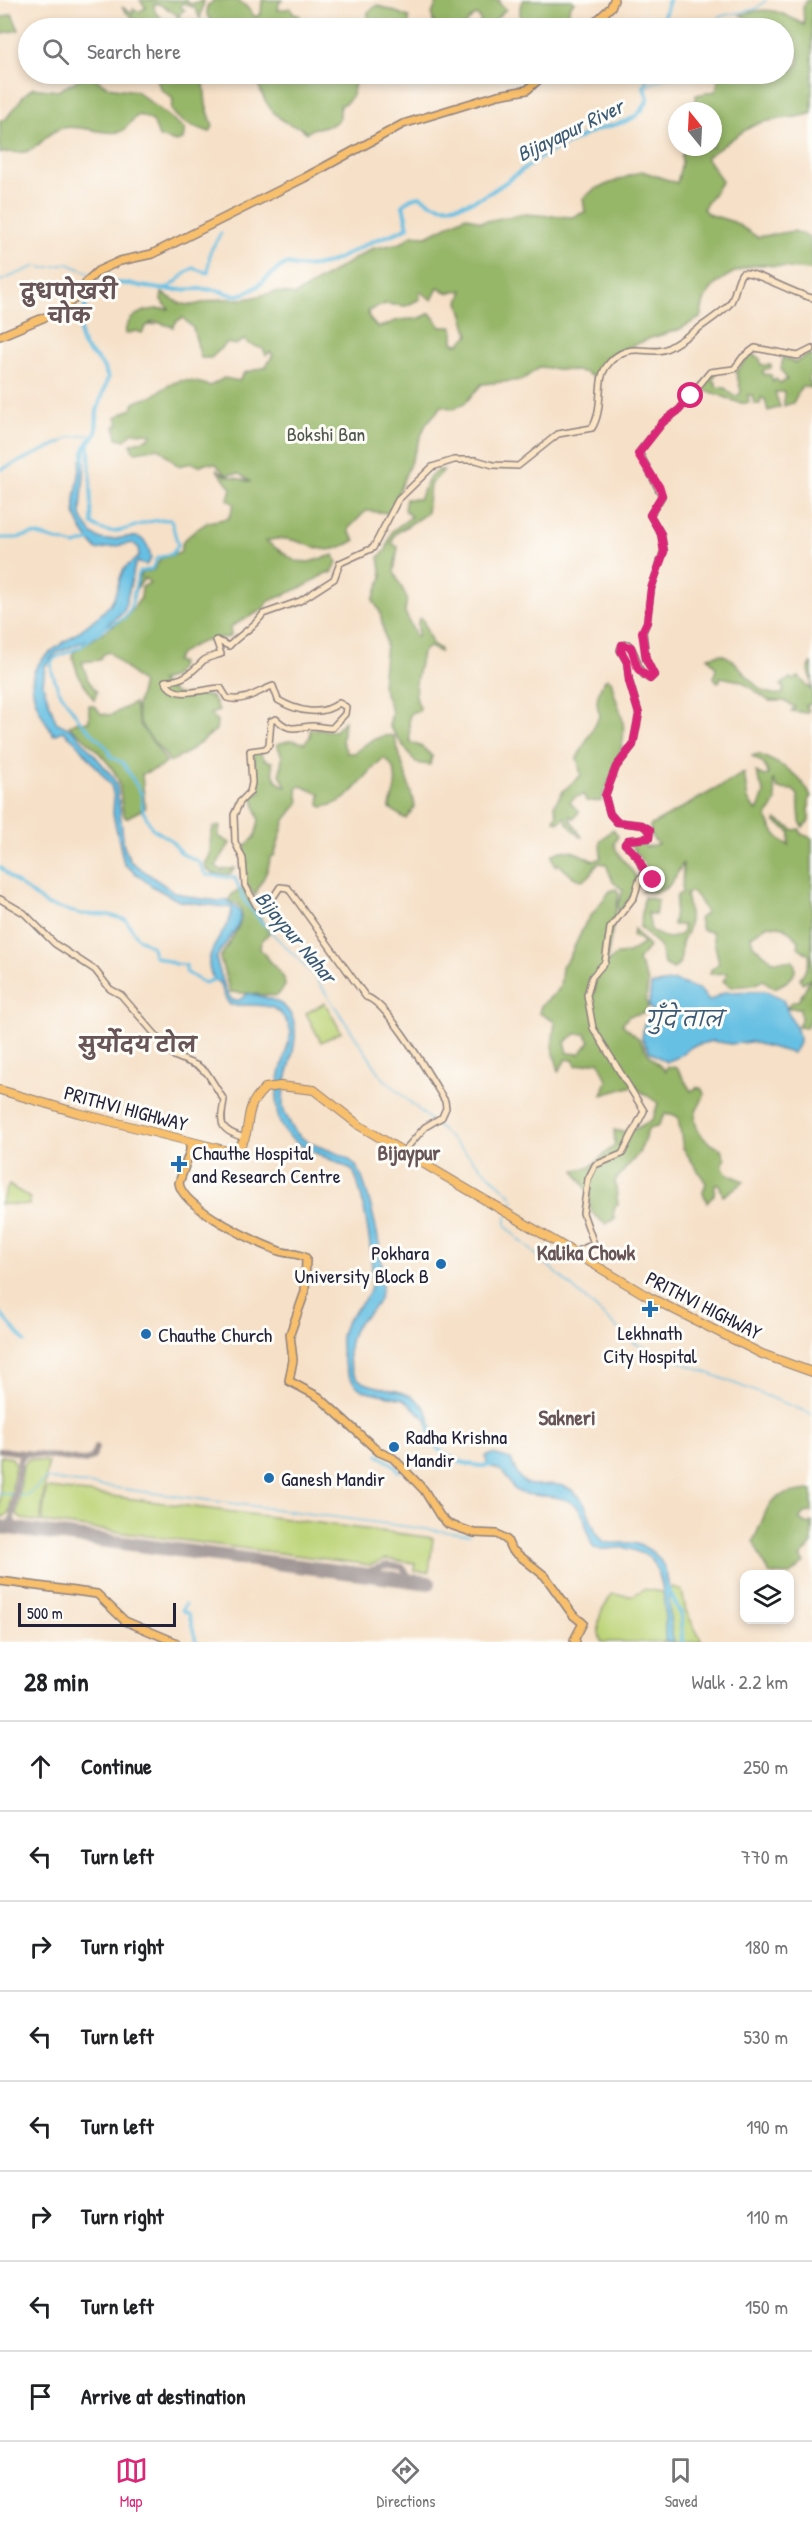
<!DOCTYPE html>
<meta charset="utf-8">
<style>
body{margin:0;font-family:"Patrick Hand","Playpen Sans Deva",sans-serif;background:#f6f6f6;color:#202124}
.controls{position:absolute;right:18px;bottom:18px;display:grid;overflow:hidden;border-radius:12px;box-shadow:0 3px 9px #0003}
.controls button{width:54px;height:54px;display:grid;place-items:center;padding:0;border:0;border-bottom:2px solid #e0e0e0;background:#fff;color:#202124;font:30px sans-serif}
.compass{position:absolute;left:668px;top:102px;width:54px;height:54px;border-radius:50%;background:#fff;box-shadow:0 3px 9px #0003;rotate:342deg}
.scale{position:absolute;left:18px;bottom:15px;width:158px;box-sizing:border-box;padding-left:6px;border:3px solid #22223b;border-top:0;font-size:16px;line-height:21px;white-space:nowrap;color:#22223b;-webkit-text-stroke:4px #fdfcf7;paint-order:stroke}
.stop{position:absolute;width:18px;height:18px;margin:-14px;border:4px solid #db2777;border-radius:50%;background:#fff}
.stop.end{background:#db2777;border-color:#fff;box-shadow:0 2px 6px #0008}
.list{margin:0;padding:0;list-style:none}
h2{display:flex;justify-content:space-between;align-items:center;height:78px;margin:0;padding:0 24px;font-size:26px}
h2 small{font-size:20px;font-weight:400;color:#757577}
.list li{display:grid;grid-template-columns:39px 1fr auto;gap:18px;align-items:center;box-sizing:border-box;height:90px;padding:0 24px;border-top:2px solid #e0e0e0}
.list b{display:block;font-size:22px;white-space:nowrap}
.list em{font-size:20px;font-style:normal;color:#757577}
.icon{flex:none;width:33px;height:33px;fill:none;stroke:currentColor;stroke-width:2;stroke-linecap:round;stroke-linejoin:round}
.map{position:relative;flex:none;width:812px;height:1642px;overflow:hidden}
.search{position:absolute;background:#fff;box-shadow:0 3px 9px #0003;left:18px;right:18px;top:18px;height:66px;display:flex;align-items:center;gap:15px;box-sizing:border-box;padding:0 21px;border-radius:33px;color:#757577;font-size:22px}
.sheet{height:798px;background:#fff}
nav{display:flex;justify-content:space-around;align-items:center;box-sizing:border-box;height:84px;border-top:2px solid #e0e0e0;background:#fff;font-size:16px;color:#757577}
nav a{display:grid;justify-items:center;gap:3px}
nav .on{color:#db2777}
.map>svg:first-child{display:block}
</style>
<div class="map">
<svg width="812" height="1642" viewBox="0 0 812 1642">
<rect width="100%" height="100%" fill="#fdfcf7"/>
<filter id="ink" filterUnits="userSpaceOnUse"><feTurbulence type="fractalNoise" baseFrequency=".0167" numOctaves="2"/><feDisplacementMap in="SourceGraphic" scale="12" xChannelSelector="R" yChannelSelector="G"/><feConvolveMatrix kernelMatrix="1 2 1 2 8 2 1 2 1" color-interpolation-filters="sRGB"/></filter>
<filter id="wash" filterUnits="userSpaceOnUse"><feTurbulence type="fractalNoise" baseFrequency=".008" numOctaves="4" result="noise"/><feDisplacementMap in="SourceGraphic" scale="24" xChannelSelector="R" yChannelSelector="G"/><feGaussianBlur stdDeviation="1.35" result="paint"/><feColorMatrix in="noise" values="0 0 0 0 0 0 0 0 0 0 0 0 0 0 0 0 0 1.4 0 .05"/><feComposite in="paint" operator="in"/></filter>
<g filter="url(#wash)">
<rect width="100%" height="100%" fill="#f6e0c7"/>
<g fill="#bdd478" stroke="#707b5a" stroke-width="1.5">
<polygon points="325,1003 341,1032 321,1042 306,1013"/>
<polygon points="9,1185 30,1198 29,1205 0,1204"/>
<polygon points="0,1456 12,1458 15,1464 9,1512 4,1517 0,1517"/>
<polygon points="28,1459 48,1462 40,1522 21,1519 17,1514 23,1466"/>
<polygon points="49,1488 433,1538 429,1572 414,1571 415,1563 386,1559 371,1565 42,1522 46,1489"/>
<path d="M673 1587 682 1591 686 1611 702 1642H601C595 1621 600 1612 612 1594L632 1596 644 1589 661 1592Z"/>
</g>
<g fill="#96b668" stroke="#5c6c52" stroke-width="1.5" fill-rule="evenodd">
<path d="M140 0H185L191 4 204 0 200 19 195 8 183 3 180 6 185 10 179 14 183 27 181 28 176 14 159 4H154L155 12 172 28H145C138 19 128 18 122 7L133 14V9L138 12 146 8Z"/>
<polygon points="215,0 236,0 246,6 255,17 261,14 262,0 283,0 279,3 278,10 291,8 293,13 300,16 305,28 224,28 220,25 215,28 207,15 207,6"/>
<polygon points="438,0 500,0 499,3 506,9 487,28 481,28 480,19 477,15 472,17 463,28 440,28 433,22 432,14"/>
<path d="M523 0H572L574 2 569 8V18L559 28H524C521 19 517 9 523 0Z"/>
<path d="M807 0H812V113C803 118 773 118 757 124 738 132 723 147 706 157L722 181 703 209 708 214 734 222 757 237 794 231 810 237 812 270C795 270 781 266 765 265 745 264 717 278 707 295 703 301 702 310 700 318L678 330 651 338 608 356 595 378 584 372 540 367 522 380 482 384 465 403 454 409 442 406 426 424 390 513 366 511 349 528V532L355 540C314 566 308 530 266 541L295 561 309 562 334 555 337 563 332 573H326L305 586 267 602 264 609 230 627 231 636C226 639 223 637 218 638 203 640 183 648 175 661L181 663 174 677 160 681C183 705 189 690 212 697L219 711 210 714 217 721 216 730 188 752 170 762C160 744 135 730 137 706 138 699 142 691 142 683L109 652 103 654 100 660 82 662 88 680 97 692 94 700 78 674 72 655 74 652 127 616 141 598 142 587 150 583 145 578 136 589 141 573 153 570 161 558 180 553 183 541 196 530 208 522 229 518 234 504 228 500 231 488 216 469 225 475 251 482 239 474H225L216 464 205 463 199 466 192 463 178 466 159 448 136 452 132 450 131 444 149 438 152 434 133 432 125 440 117 438 115 426 119 425 116 417 133 408V404C139 399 148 399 154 395 177 378 183 377 210 386L224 378 239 381 244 373 266 367 273 355 270 352 266 355 263 349 249 344 244 340 235 345 227 343 211 358H201L193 328 183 318 177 321 173 327 154 321 150 323 157 324 146 326 142 333 136 331 125 334C127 311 151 308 169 309L161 300 162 293 181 304 193 305 220 299H245L276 292 295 295 371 249 401 243 412 235 427 236 466 216 481 222 522 214 572 217 585 212 583 198 595 189 642 171 677 183 682 162 681 156 688 147H713V111H697L696 95 716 91 719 74H784V69L791 71 799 62 796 49 784 43V28H768L740 15C768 6 780 10 804 25L803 7ZM438 288 449 293 463 290 459 302 469 335 459 344 453 343V327H441L430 313C412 324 412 316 396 321 389 323 384 327 377 327L369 318 368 311 385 304 406 306 420 299 419 291 432 300Z"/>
<polygon points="377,5 409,17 409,28 368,28 368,12"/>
<polygon points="12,14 19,30 4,33 0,37 0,18"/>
<path d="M88 74 108 87 136 91 185 129 183 140 176 142 159 137 153 121 140 115C130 118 129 130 119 132 100 135 82 124 63 128 47 131 42 146 28 151 20 154 9 151 0 153V120H5L25 94 33 88 58 91Z"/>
<path d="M154 74H195L204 83 206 105 213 126 210 132C195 127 179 124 171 109L173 99 161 89Z"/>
<path d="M258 74H384L392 81C379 82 369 72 357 75 353 88 354 102 340 105V118L332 125 312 129 307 133 300 127C278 125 257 97 258 74Z"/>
<path d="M751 354 760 359 761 365H771V368L763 370V374L771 375 773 382 776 379 780 383 787 380 781 369 783 357 795 363 808 355 812 356 809 380 812 388 802 386 793 403 784 406V392H775L780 407 768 411 765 399 761 398 760 404H754L752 395H748L749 403C732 406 710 384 695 394L711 373 716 374 712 381 716 382V387L725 388 734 396 739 395 741 391 736 372Z"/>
<path d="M438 470H444L430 485 427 513 395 534 392 543 398 547 394 572 407 598 405 612 416 637 418 635V621L420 618 423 620 432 644 440 649V652L429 647 422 652C420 669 410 691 420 707L419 711 412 712 409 718 410 742 422 747 432 756 430 765 416 763 389 726 392 712 382 685 386 644 380 612 373 600 382 577 379 557 386 550 392 531 411 517 404 509 406 499H419L430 477Z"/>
<path d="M721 654C746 662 751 698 782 694L784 689 781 685 790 678 793 680 799 677 810 689 812 682 808 670 812 662V703L806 706 809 710 806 713 791 711 795 707 784 701H769L741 681 720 677V681L717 682 714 677 716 668 708 657Z"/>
<path d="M607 678 612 682C613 697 621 708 623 722 627 751 610 774 601 801H586L584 795 575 797 570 802 579 812 574 818 570 816V819L582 837H580L567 823 565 817 559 822 554 820 557 814 554 805 563 791 581 775 577 758 600 715C594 703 598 687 607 678Z"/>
<path d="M134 703 139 723 167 762 161 767 142 774 145 808 126 818C119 812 123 789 117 777 110 761 83 736 69 726L75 722H89V705L96 707 101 714 111 715Z"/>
<path d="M344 721 342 741 347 753H355C364 744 381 733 394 736L415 806 406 819 389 808C395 792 402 770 384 758 362 775 353 804 322 807L319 805 320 794 301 786 297 788 299 802 285 820 274 856 270 857C270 871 260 882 255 896L246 883 245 846 255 837 259 820 252 795 260 793 253 754 260 753 265 760 272 762C273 774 274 782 286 787L280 774 282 757 277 744 292 740 304 743 310 737V729L335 731Z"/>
<path d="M758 754C780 764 798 771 811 796L809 799V821L803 827 800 822 798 795 793 790 778 789 773 779 776 801 767 817C770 829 779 840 789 845L790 832 775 822 777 820 793 830 800 829 801 834 812 838V1014L806 1028 798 1027 801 1020 800 1008H787L790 1003 799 1000 810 979 802 983 800 978 807 968 810 956 798 947 799 941 784 927 768 925 751 936 753 945 773 961H793C801 975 786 983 774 988L763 980 753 985 731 987 723 981 728 973 710 974 711 970 719 963 712 932 702 930 699 919 706 913 697 897 690 891 686 895C689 907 691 924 686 934 684 939 683 938 682 943 679 953 685 962 673 969L664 964 660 947 640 927 644 897 658 900 655 915 648 913 651 930C661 937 672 942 683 932V925H673L677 895 682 893 683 863C672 882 669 896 642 891L654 883 655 879 630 844 641 841 646 847 658 844 651 836 650 826 744 773 748 799 754 809 758 810 764 793 756 772 764 776 769 775 763 763 752 756Z"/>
<path d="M220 826 218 836 230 843 216 866 221 870 235 868 230 874H215L206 869 205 863C215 854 206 839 214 827Z"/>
<path d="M613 829 618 836 614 844C617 858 631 865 637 879L634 892 619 913 618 905 623 890 613 882 606 864 599 863C593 866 594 870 591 874 579 889 567 870 558 864L555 866 552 855C568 845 578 854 594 861L601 858 600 841Z"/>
<path d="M244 888 269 933 261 942 260 949 284 978 285 986 277 996 230 992 220 958C228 942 248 922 239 905L228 901 233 893Z"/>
<path d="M616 889 619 893 606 964 617 954 629 953 643 944 640 939 633 937 634 929 649 947 638 960 648 982 646 999 648 1007 643 1013 629 1016 622 1024 639 1039 650 1056 665 1071 667 1066 677 1068 691 1091 698 1087 702 1089 704 1094C703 1101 698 1106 696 1112 692 1130 705 1142 721 1149L725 1160 722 1164C726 1179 735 1174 744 1182L723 1196 719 1184H715L714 1195 707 1203 703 1192 706 1183 683 1148 678 1117 672 1114H665L658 1126 649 1128 639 1153 615 1181 618 1205 615 1206 613 1216 616 1218 606 1224C580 1208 596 1205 585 1187 581 1180 577 1177 575 1170L590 1167 615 1145 614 1130C628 1135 640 1127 653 1119L658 1103 633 1086 602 1095 607 1080 599 1061 576 1066 573 1060 566 1059 559 1071 552 1047 555 1022 539 1013 541 1006C561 986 560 996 562 966L569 958 586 922 610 891ZM576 1034H585L590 1041 580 1054 568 1053 565 1042Z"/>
<path d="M812 1490V1512L804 1513 799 1519 808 1524 812 1522V1544L800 1558 804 1563 790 1575 771 1574C764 1569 758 1550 753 1541 773 1502 762 1494 812 1490Z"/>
</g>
<g fill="#66c0e3" stroke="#44718f" stroke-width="1.5">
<path d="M81 460 85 461C84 478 82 495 81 511 80 517 85 524 88 528 106 560 144 511 151 559L146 565 138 562 135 565 124 611 89 639 56 653 45 666 43 685 56 722 74 731 113 777 117 787 124 846 130 861 174 892 194 898 219 901 227 900 240 911C245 926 221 944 216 959L226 991 232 1000H239L249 993C259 997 270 997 279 1003 313 1023 283 1071 283 1100 282 1108 285 1114 289 1121 302 1152 337 1145 355 1165 365 1176 376 1226 379 1243 382 1261 386 1284 378 1301 374 1310 367 1314 360 1321 349 1333 345 1357 353 1372 366 1399 422 1375 432 1427L428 1426 426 1419 403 1399 362 1390C344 1378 335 1343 345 1324 351 1312 363 1305 369 1292 378 1274 363 1189 353 1171 335 1160 317 1155 299 1144 258 1121 284 1066 291 1032 280 998 258 1006 230 1005 224 999 224 991 220 984 217 980 213 979 211 974 201 950 231 931 232 908L179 901 152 886 124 864 113 814 114 797 111 785 76 742 63 731 54 735C0 655 57 658 106 609 120 595 116 580 125 568 129 563 135 561 139 556L138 547 132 543 97 550C64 511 76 507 81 460Z"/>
<path d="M675 981 700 990 709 1001 725 992 765 991 781 998C786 1003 786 1010 790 1016 797 1028 805 1042 792 1053L751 1042 731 1044 712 1041 693 1046 676 1058 666 1062 650 1052 642 1039 644 1024 655 1016 649 1006 651 985Z"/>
<path d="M493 1454 511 1459C525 1504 544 1474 570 1489 592 1502 587 1526 604 1542 615 1545 626 1541 637 1544 683 1560 662 1604 674 1642L665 1640C665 1612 667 1579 649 1556 641 1554 633 1549 625 1548 614 1547 605 1551 594 1548 585 1535 588 1516 576 1506 561 1493 538 1498 521 1493 509 1489 509 1476 500 1470 495 1467 492 1469 487 1465L486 1456Z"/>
</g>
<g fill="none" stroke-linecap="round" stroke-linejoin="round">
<g stroke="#66c0e3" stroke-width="1.5">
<polyline points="711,28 721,16 756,9 766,0"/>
<polyline points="644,87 674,74"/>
<polyline points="96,278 101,286"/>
<polyline points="0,281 36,266 44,268 68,264 90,273"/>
<polyline points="62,442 70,437 96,434"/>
<polyline points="263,924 313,974 383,1078 430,1120"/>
<polyline points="435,1124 512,1196"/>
<polyline points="509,1209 514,1200"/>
<polyline points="506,1216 506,1225 511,1232 634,1343 673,1359"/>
<polyline points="678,1361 812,1414"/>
<polyline points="48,1479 470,1535"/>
<polyline points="0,1493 27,1496 46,1478"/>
</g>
<g stroke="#66c0e3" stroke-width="3">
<path d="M164 289C178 285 180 275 193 268L208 273 210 252 221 233"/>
<path d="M89 440 92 524C118 544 137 517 171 520L178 545 172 554 157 558 152 569 139 572 130 610 124 618 104 628 80 647 56 657 51 662 52 672 58 689 80 721 108 749 111 757 123 763 141 793 143 811 152 828 171 840 181 853 199 862 206 875 235 878 244 900 263 924"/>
<polyline points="0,470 62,442"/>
<polyline points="0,538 17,538 34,534 75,545 92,540"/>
<polyline points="0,867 12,879 47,905 81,914 109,915 126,920 137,937 152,947 154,956 175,964 186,965 186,972 204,983 216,979"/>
<polyline points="0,1313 25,1342"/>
<polyline points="378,1455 394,1465 399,1472"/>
<polyline points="185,1604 182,1610 189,1614 196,1641"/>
</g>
<g stroke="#66c0e3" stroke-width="4">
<polyline points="660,28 669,0"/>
<path d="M83 464 85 447 96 434 97 411 108 378C101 353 82 356 80 333 80 326 82 318 84 311 94 266 139 289 169 290 186 290 203 287 220 291 226 292 231 296 237 295 257 293 268 273 286 264 317 272 335 261 361 247 376 238 393 236 408 227L403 205 411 198 420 196C432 205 443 209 459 205 493 198 517 171 546 154 559 147 574 141 587 134 609 122 639 127 648 98L644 87 649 74"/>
<path d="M429 1423C430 1429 430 1438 433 1443 443 1458 474 1469 491 1465"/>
<polyline points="665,1584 681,1614 682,1642"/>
</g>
<g stroke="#8c8181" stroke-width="6">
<polyline points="0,1450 86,1461 93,1457 96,1447"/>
<polyline points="0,1527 8,1525 12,1519"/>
<polyline points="21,1530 14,1525 12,1519 20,1459 27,1453"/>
<polyline points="359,1574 387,1565 402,1567 407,1573 407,1579 400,1583 386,1577"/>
</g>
<polyline stroke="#8c8181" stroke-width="14" points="0,1527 429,1583"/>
</g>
</g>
<g filter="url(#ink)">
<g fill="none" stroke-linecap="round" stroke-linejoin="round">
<g stroke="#8c8181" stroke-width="8">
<g id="secondary">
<path d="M0 899 24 913 55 944 95 970 110 989 121 995 174 1056 198 1066 207 1073 224 1100C220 1124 218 1130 245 1138"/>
<path d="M403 1152 425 1127 442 1117 446 1108 445 1101C432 1080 388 1002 366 997L288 888 280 887 265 910 260 912 245 885 243 859 235 842 234 815 240 802 250 792 252 783 250 751 265 749 269 745 271 721 276 719C291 733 295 727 312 726 318 726 325 728 332 728L345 714 346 707 339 703C321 717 296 711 278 700L273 686C258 691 244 703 227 698L221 688C204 688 174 702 165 681 183 681 190 674 203 661 207 657 216 656 221 654L216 640 229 646C240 634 255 627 263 614L300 601 334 579 340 563 373 548 398 500 432 467 454 460H476L493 465 518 466 558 434 592 428C604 409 596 381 606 367 627 337 650 358 668 348 679 342 726 311 731 302 736 293 736 281 742 273 753 270 794 294 812 298"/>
<path d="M575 1252 594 1244 583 1213 588 1179 595 1165 622 1154 644 1111 593 1028 587 995 592 977 605 962 610 928 634 897 640 878 644 877 650 884 653 881 644 872 637 856 625 844 628 840 649 838 650 830 642 825 617 822 610 814 605 796 616 767 633 745 639 714 629 680 627 662 620 650 622 645 628 644C640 655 634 672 650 679L654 675 646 659 643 632 647 622 651 589 664 550 661 534 650 515 662 496 639 452 663 422 679 410 710 372 734 369 743 357 755 348 798 356 812 349"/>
</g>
</g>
<g stroke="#8c8181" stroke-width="10">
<g id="primary">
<polyline points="589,28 611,7 614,0"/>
<polyline points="0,336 57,312 81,294 87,281 98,271 120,261 152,254 304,178 403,124 498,95 527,90 545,74"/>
<path d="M190 1142V1151L179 1183C182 1208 256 1242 279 1251 288 1254 298 1253 306 1258L305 1292 290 1334 293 1360 289 1381 319 1397 379 1452 393 1458 424 1490 440 1516 448 1524 474 1533 497 1534 507 1540 511 1549 545 1576 573 1615 583 1623 574 1640 576 1642"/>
<polyline points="0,1581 97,1594 125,1621 175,1642"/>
</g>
</g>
<g stroke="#8c8181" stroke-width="10">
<path id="trunk" d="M0 1090 78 1113 228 1151C251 1147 245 1125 251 1108 253 1100 259 1094 265 1088L280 1086 314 1090 360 1126 649 1297 762 1354 812 1372"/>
</g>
<use href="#secondary" stroke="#fce5c4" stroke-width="5"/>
<use href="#primary" stroke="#f8bf6c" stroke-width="7"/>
<use href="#trunk" stroke="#f8bf6c" stroke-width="8"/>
</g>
</g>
<g fill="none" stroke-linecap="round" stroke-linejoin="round" filter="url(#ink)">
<polyline stroke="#db2777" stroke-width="8" points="653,880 646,874 637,856 625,844 628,840 649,838 650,830 642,825 617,822 610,814 605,796 616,767 633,745 639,714 629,681 627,662 621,651 622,645 631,647 638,669 650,679 654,675 646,659 642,632 647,622 651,589 664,552 661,534 650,515 662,495 660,488 638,454 663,422 679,410 691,396"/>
</g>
<g fill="#1f6fb2" stroke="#fdfcf7" stroke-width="2">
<path d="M176 1155h6v6h6v6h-6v6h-6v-6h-6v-6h6z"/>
<circle cx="441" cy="1264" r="6"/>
<path d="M647 1300h6v6h6v6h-6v6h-6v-6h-6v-6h6z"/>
<circle cx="146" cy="1334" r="6"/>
<circle cx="394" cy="1447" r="6"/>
<circle cx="269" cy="1478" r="6"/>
</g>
<g text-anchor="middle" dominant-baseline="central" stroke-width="6" stroke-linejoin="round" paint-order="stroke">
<g font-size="20" fill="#50574d" stroke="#fdfcf7">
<text x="326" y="433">Bokshi Ban</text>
</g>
<g font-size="20" fill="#22223b" stroke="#fdfcf7">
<text transform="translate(126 1108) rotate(15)">PRITHVI HIGHWAY</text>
<text transform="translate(704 1305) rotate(27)">PRITHVI HIGHWAY</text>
</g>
<g font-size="20" fill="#22223b" stroke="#fdfcf7" text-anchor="start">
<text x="192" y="1152">Chauthe Hospital<tspan x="192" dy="23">and Research Centre</tspan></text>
<text x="429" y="1252" text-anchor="end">Pokhara<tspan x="429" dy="23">University Block B</tspan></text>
<text x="650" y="1332" text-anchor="middle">Lekhnath<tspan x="650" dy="23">City Hospital</tspan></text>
<text x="158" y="1334">Chauthe Church</text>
<text x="406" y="1436">Radha Krishna<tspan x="406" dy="23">Mandir</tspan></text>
<text x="281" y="1478">Ganesh Mandir</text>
</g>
<g font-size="21" font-style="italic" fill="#3a5976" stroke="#fdfcf7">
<text transform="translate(570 130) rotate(-26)">Bijayapur River</text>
<text transform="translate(296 937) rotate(50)">Bijaypur Nahar</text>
<text x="684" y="1018">गुँदे ताल</text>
</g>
<g font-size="21" font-weight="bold" fill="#675557" stroke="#fdfcf7">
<text x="69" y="291">दुधपोखरी<tspan x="69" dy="24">चोक</tspan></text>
<text x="137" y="1044">सुर्योदय टोल</text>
<text x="409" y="1152">Bijaypur</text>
<text x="586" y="1252">Kalika Chowk</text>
<text x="567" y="1417">Sakneri</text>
</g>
</g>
</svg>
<div class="controls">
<button><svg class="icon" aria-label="layers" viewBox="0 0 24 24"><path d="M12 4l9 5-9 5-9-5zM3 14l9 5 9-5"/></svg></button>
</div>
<svg class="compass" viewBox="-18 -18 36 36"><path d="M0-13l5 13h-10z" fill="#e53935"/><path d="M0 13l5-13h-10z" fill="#757577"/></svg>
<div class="scale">500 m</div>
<div class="stop" style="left:691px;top:396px"></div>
<div class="stop end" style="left:653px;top:880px"></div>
<div class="search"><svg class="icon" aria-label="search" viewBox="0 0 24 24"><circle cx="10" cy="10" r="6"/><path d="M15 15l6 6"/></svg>Search here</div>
</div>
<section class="sheet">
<h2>28 min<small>Walk · 2.2 km</small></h2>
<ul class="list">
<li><svg class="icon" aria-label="ahead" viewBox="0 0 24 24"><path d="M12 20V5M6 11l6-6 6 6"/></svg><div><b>Continue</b></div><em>250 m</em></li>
<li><svg class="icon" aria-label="left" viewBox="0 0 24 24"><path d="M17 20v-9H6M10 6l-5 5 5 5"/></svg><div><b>Turn left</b></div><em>770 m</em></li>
<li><svg class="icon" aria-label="right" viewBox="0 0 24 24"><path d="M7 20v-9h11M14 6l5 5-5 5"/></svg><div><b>Turn right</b></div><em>180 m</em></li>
<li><svg class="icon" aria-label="left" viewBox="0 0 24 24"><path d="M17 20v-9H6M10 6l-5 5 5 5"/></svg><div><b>Turn left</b></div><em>530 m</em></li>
<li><svg class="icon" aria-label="left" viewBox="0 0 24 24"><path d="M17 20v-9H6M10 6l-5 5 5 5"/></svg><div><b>Turn left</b></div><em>190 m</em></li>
<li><svg class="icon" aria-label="right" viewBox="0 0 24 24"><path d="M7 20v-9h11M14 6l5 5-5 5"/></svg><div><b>Turn right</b></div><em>110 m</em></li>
<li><svg class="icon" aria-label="left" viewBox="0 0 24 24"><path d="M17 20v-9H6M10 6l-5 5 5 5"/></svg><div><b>Turn left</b></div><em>150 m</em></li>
<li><svg class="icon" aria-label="arrive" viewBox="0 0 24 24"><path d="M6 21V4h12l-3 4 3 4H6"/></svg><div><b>Arrive at destination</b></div></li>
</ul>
</section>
<nav>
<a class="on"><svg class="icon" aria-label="map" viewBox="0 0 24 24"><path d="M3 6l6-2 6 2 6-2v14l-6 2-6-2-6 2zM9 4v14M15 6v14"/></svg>Map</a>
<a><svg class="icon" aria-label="directions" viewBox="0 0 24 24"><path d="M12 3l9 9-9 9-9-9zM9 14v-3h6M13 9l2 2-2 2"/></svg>Directions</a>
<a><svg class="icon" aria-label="saved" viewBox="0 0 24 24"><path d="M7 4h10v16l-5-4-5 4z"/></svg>Saved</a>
</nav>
